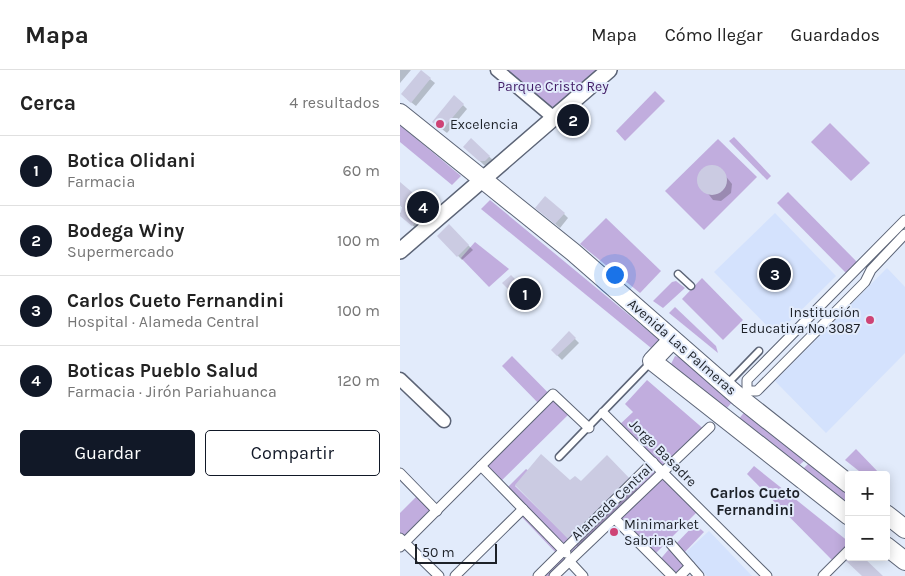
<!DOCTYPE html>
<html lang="es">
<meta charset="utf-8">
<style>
body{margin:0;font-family:Karla,sans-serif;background:#f2f2f2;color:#222}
.controls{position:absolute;right:15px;bottom:15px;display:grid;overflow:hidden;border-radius:5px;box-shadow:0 2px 12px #0003}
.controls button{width:45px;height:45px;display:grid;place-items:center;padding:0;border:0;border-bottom:1px solid #e0e0e0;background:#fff;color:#222;font:25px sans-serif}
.scale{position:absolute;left:15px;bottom:12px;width:82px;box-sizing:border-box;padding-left:5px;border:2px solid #1d2128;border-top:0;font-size:14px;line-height:18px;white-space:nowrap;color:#1d2128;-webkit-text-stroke:4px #e2ebfb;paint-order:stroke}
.you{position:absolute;left:214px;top:204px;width:18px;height:18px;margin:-12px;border:4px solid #fff;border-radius:50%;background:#1a73e8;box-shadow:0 0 0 8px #1a73e833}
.badge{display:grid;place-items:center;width:32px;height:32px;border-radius:50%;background:#111827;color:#fff;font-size:16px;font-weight:700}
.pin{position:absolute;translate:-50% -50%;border:2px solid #fff;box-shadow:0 1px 5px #0006}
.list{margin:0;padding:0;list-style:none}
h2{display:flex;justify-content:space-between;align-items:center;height:65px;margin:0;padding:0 20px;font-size:21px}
h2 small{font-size:16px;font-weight:400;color:#767676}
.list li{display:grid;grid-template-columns:32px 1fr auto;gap:15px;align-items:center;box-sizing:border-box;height:70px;padding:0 20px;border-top:1px solid #e0e0e0}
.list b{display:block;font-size:19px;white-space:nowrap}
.list p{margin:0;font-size:16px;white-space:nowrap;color:#767676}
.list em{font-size:16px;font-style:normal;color:#767676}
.actions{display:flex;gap:10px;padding:15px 20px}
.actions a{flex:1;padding:11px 0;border:1px solid #111827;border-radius:5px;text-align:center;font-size:18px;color:#111827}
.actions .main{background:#111827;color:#fff}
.map{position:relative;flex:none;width:505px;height:506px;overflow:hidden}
header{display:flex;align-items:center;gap:30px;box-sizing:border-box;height:70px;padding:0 25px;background:#fff;border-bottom:1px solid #e0e0e0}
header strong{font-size:24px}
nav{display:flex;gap:28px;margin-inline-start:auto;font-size:18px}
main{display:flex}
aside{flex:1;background:#fff}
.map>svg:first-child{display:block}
</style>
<header>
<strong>Mapa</strong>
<nav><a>Mapa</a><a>Cómo llegar</a><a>Guardados</a></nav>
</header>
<main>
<aside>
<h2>Cerca<small>4 resultados</small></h2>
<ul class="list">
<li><span class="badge">1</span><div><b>Botica Olidani</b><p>Farmacia</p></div><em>60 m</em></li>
<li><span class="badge">2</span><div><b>Bodega Winy</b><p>Supermercado</p></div><em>100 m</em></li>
<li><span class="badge">3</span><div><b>Carlos Cueto Fernandini</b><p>Hospital · Alameda Central</p></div><em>100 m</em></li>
<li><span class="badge">4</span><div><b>Boticas Pueblo Salud</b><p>Farmacia · Jirón Pariahuanca</p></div><em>120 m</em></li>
</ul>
<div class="actions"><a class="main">Guardar</a><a>Compartir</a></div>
</aside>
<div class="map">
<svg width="505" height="506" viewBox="0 0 505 506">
<rect width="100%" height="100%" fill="#e2ebfb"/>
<g fill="#d4e2fd">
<polygon points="375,143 436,206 376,265 314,202"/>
<polygon points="487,198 505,217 505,283 426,363 375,311"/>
<polygon points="309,461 352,506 307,506 285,483"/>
</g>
<g fill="#c1adde">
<polygon points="106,0 199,0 157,37 151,37"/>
<polygon points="255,21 265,31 225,71 216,61"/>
<polygon points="430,53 470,93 451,111 411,72"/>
<polygon points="0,55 61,106 52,115 0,72"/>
<polygon points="334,67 371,106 367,110 329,71"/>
<polygon points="318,69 357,107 304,160 265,121"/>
<polygon points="388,122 457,192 446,203 377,133"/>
<polygon points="90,130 263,273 256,282 81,139"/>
<polygon points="206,148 261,201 240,223 180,174"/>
<polygon points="75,172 109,199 89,217 61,188"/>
<polygon points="302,208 343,250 323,270 282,229"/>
<polygon points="276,211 285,218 263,238 253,231 272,212"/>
<polygon points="275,237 316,276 318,283 269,243"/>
<polygon points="112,286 169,344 96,416 81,401 144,339 102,296"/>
<polygon points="275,286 282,288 334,330 326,339 271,294"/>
<polygon points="247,310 306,361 154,506 138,506 158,485 118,443 123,439 105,420 126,399 129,401 115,416 172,472 253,393 217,357 233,342 225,334"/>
<polygon points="346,340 404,388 404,391 396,398 338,350"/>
<polygon points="456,379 481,405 464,405 445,390"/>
<polygon points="410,392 449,423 449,441 401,401"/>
<polygon points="354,396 449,472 449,474 432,490 347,404"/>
<polygon points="263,407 298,441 254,485 220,449"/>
<polygon points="18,425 33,440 3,468 0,465 0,443"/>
<polygon points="295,454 304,462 283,484 274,476"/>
<polygon points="269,479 288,498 280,506 272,506 258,492"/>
</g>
<g fill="#0003">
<polygon points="0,0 11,0 0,13"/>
<polygon points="30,9 35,13 16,36 7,29"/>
<polygon points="63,35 67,39 47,63 38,56"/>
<polygon points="71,70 94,91 90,95 84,95 69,81"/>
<polygon points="311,97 320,99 332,114 331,123 321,131 313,130 299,112 302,101"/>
<polygon points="0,113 32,142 33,147 20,162 0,144 3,138 0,135"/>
<polygon points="141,142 164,144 168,148 160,158"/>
<polygon points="49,156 73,180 62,190 39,166"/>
<polygon points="111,206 133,228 125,235 104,213"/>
<polygon points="169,263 179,273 162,290 152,280"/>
<polygon points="207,387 241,422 181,480 116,415 170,411 181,412"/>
</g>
<g fill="#cbcbe2">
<polygon points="21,0 31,8 11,33 1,24"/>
<polygon points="54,25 64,34 42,60 32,52"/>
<polygon points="71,68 90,86 85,91 79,91 63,77"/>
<circle cx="312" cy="110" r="15"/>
<polygon points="0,112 26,134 27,140 12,156 0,146 2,137 0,135"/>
<polygon points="145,126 165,143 155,154 135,138"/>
<polygon points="49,154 69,175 57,187 37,166"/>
<polygon points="111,205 129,223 120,231 102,213"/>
<polygon points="169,261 176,268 157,286 151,280"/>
<polygon points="141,384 170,410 175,406 181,411 207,385 233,412 171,472 115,415"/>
<polygon points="449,483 449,487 463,487 483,506 462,506 444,489"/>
</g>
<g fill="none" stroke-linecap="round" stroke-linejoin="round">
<g stroke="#5c6476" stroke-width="9">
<g id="service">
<polyline points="278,204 291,216"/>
<polyline points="327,314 359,281"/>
<polyline points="159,387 251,292"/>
</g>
</g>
<g stroke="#5c6476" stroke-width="11">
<g id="pedestrian">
<polyline points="505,150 347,310 347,321 357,321 465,212 471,200 505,164"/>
<polyline points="203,343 367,506"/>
<polyline points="81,396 166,483"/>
<polyline points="0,403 37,441"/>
<polyline points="215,449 272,506"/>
<polyline points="0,468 39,506"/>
<polyline points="270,473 299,506"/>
<polyline points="0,477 153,324 189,358"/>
<polyline points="169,491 183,506"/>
<polyline points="55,506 123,439"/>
<polyline points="138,506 253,392"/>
<polyline points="154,506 310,357"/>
<polyline points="280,506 290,496"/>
<polyline points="423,506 449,480"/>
</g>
</g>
<g stroke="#5c6476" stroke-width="15">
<g id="minor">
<polyline points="97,0 154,48"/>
<polyline points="0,309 44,351"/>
</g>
</g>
<g stroke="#5c6476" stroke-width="18">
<polyline id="tertiary" points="0,181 209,0"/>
</g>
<g stroke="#5c6476" stroke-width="20">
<g id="secondary">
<polyline points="0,43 173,182 340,328 449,414"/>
<polyline points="272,270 252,291 449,446"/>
<polyline points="486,444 505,459"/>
<polyline points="486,476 505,491"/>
</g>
</g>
<use href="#service" stroke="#fff" stroke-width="6"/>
<use href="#pedestrian" stroke="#fff" stroke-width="9"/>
<use href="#minor" stroke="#fff" stroke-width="12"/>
<use href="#tertiary" stroke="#fff" stroke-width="15"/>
<use href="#secondary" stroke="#fff" stroke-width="18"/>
</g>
<g fill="#ce4375" stroke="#e2ebfb" stroke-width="2">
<circle cx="40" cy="54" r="5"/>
<circle cx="470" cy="250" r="5"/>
<circle cx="214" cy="462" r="5"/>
</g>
<g text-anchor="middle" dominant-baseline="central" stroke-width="4" stroke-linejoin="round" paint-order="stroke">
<g font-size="14" fill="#431e67" stroke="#e2ebfb">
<text x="153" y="16">Parque Cristo Rey</text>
</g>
<g font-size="14" fill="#1d2128" stroke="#e2ebfb" text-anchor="start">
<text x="50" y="54">Excelencia</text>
<text x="460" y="242" text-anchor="end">Institución<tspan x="460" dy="16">Educativa Nº 3087</tspan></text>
<text x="224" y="454">Minimarket<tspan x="224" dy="16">Sabrina</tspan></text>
</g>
<g font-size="14" fill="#1d2128" stroke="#e2ebfb">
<text transform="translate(282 277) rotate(41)">Avenida Las Palmeras</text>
<text transform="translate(263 383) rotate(45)">Jorge Basadre</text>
<text transform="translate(212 432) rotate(-43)">Alameda Central</text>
</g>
<g font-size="15" font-weight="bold" fill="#1d2128" stroke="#e2ebfb">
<text x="355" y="423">Carlos Cueto<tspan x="355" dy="17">Fernandini</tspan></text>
</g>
</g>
</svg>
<div class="controls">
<button>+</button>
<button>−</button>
</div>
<div class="scale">50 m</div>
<div class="you"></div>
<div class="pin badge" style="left:125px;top:224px">1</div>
<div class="pin badge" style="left:173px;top:50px">2</div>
<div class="pin badge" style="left:375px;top:204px">3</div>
<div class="pin badge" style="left:23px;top:137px">4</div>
</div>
</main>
